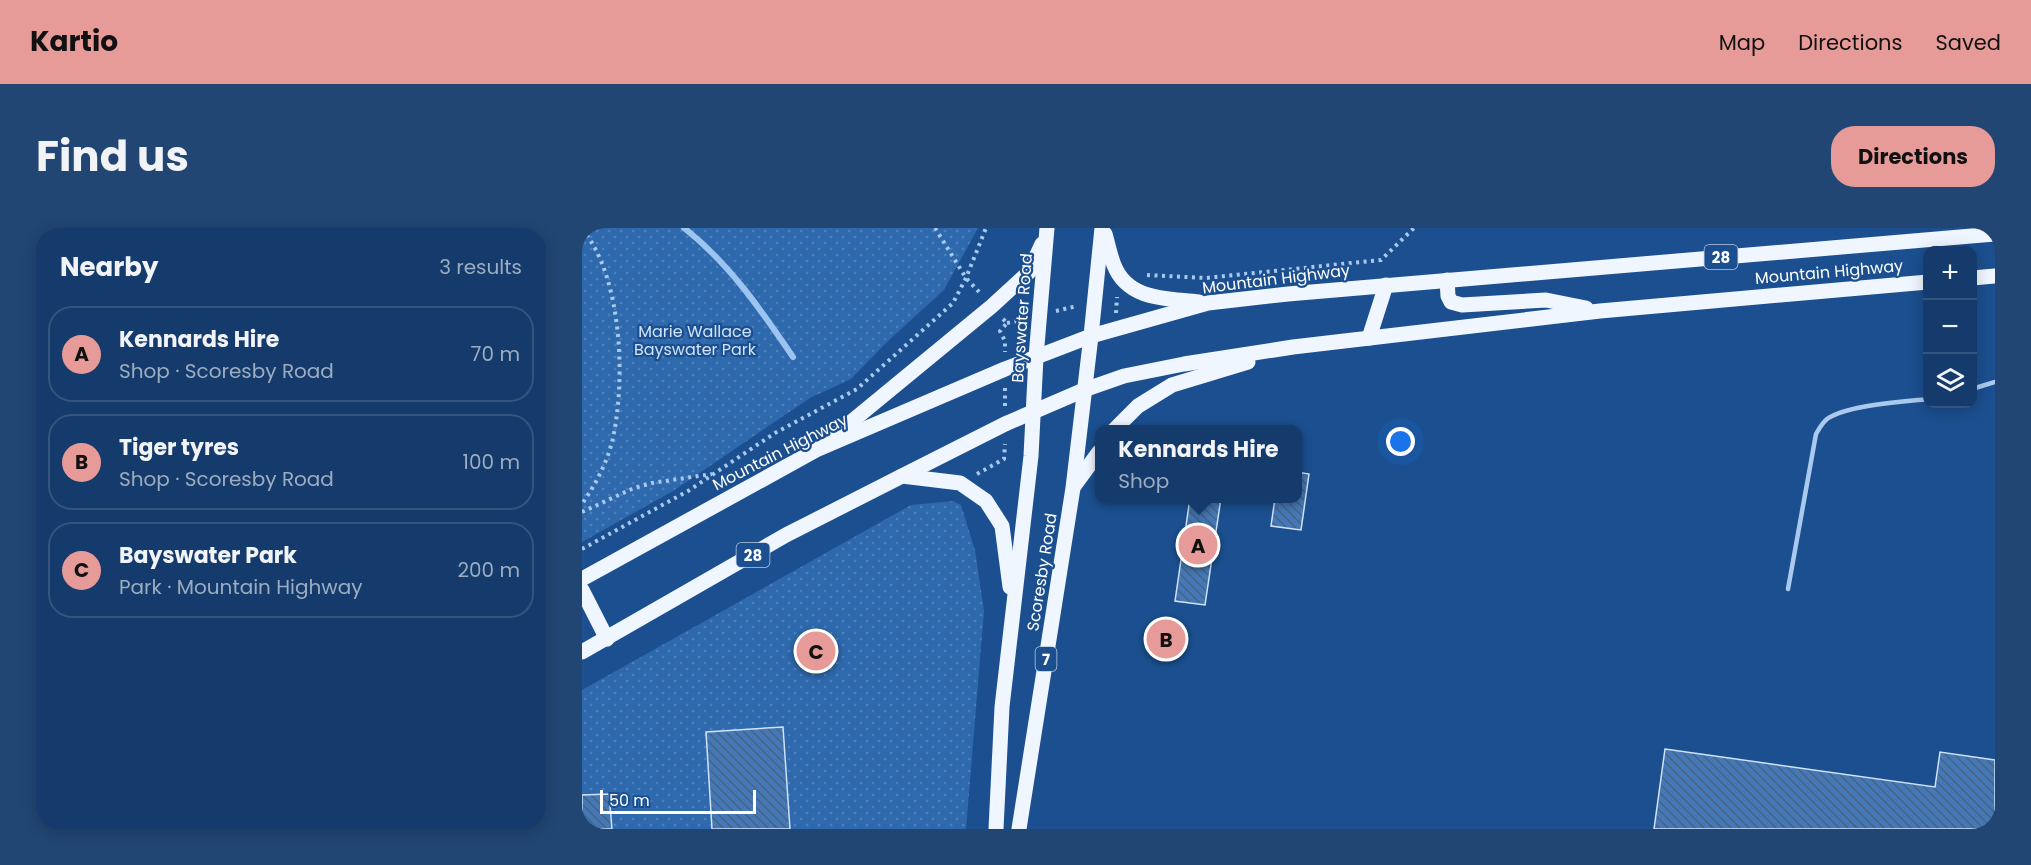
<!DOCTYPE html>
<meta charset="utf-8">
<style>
body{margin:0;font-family:Poppins,sans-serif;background:#214673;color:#f1f3f6}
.controls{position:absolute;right:18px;top:18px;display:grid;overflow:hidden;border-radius:12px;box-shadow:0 3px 15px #0003}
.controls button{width:54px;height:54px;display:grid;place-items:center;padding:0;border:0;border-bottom:2px solid #33557e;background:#143b6b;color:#f1f3f6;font:30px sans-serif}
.scale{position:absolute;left:18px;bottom:15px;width:156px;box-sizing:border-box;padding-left:6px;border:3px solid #fff;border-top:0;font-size:16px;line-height:21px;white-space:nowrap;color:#fff;-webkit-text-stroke:4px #1b4f8f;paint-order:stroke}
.you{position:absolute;left:819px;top:214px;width:21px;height:21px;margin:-15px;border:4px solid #fff;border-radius:50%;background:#1a73e8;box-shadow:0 0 0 9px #1a73e833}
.badge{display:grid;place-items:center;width:39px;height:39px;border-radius:50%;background:#e69b98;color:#111;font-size:20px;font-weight:700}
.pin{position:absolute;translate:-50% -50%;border:3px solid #fff;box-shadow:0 2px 6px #0006}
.popup{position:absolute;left:513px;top:197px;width:207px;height:78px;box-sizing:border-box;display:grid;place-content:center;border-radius:12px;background:#143b6b;filter:drop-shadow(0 2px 4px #0005);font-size:20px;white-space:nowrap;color:#9dadc1}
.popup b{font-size:22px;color:#f1f3f6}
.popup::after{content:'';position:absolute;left:50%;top:100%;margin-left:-12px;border:12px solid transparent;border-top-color:#143b6b}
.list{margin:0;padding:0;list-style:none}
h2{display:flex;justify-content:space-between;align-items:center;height:78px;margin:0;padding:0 24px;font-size:26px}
h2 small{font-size:20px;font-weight:400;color:#9dadc1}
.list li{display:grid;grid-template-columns:39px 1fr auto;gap:18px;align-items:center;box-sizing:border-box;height:96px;margin:0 12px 12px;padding:0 12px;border:2px solid #33557e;border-radius:24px}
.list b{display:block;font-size:22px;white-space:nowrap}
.list p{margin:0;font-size:20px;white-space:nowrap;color:#9dadc1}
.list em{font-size:20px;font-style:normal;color:#9dadc1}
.icon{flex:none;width:33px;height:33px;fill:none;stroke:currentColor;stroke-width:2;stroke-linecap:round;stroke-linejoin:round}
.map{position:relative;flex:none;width:1413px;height:601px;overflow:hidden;border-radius:24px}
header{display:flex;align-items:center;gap:36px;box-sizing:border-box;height:84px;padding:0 30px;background:#e69b98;color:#111}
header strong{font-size:28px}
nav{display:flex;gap:33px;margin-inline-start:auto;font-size:21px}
.intro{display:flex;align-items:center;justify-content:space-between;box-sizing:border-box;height:144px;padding:0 36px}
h1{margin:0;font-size:42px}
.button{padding:15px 27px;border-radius:24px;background:#e69b98;color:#111;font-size:21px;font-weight:700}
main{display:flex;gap:36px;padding:0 36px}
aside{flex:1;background:#143b6b;border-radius:24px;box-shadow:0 3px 15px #0003}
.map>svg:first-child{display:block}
</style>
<header>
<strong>Kartio</strong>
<nav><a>Map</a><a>Directions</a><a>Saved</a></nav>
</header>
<div class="intro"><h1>Find us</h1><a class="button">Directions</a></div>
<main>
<aside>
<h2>Nearby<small>3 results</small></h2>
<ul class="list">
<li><span class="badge">A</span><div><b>Kennards Hire</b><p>Shop · Scoresby Road</p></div><em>70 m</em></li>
<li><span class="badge">B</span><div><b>Tiger tyres</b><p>Shop · Scoresby Road</p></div><em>100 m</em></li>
<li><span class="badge">C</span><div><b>Bayswater Park</b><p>Park · Mountain Highway</p></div><em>200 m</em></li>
</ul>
</aside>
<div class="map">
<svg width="1413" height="601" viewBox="0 0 1413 601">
<defs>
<pattern id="park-dots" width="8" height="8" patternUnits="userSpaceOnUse" patternTransform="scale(1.5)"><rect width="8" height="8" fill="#2e69ad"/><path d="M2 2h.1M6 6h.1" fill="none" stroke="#4d80b9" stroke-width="1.8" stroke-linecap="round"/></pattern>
<pattern id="building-back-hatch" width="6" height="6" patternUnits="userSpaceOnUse" patternTransform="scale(1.5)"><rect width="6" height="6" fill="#4478b7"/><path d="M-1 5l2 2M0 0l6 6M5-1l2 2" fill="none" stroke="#486282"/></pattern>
</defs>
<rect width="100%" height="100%" fill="#1b4f8f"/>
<g fill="url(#park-dots)">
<polygon points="0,0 396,0 362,62 306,113 269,151 228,170 91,263 0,314"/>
<polygon points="371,273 379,277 393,322 402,383 384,601 0,601 0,462 329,277"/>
</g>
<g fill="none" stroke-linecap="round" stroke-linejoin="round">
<path stroke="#9cc4f0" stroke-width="6" d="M102 0C147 35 179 82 211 129"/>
</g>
<g fill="url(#building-back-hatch)" stroke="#cfe3fa" stroke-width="1.5">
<polygon points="715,244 727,246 719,302 689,298 693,270 715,270"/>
<polygon points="608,270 639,270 623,377 593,373"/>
<polygon points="201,499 208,601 130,601 124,504"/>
<polygon points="1083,521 1353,559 1358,524 1413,532 1413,601 1072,601"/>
<polygon points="27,566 30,601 0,601 0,567"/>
</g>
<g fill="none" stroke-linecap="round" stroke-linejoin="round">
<g stroke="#a9c9ee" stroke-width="4" stroke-dasharray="3 4.5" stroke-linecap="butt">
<polyline points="353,0 384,50 399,66"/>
<path d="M0 1C41 49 44 156 30 214 24 237 13 257 0 276"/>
<polyline points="565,47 624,50 799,32 832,0"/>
<polyline points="474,83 495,78"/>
<polyline points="534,85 535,69"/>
<polyline points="421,91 425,95 418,103 423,113 423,124"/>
<polyline points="425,95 440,92"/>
<polyline points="423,178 423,159"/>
<polyline points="395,246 422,231 423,216"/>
<polyline points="0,284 52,260 70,255 130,246"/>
<polyline points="0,321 106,263 193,205 275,161 371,75 384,50 404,0"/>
</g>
<g stroke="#a9c9ee" stroke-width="4.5">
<polyline points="1390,161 1413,154"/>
<path d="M1206 361 1234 206C1237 201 1240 195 1245 191 1264 177 1320 174 1346 171"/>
</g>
<g stroke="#f0f6ff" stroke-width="15">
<path d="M523 6C526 16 528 27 532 37 546 73 586 70 617 74"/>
<polyline points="1390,50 1413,48"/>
<polyline points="865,52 866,68 869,74 880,77 964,72 1004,80"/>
<polyline points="787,110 804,57"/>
<polyline points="532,202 556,178 590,157 666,134"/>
<polyline points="252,208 410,78 447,44 460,16"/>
<polyline points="320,248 378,255 404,273 420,298 428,359"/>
<polyline points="492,258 517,224"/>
<polyline points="0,351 236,221 423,141 509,108 626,75 706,66 1413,6"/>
<polyline points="0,362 25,411"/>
<polyline points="0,424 204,307 320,248 423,196 502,162 542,148 602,136 711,119 1018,83 1346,54"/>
<polyline points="414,601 420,479 449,228 454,129 465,0"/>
<polyline points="437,601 491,260 509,108 520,0"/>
</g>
</g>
<g text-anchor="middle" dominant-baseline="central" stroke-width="4.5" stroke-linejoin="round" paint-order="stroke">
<g fill="#1b4f8f" stroke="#bbcadd" stroke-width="1.5">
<rect x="1122.5" y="17" width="33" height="24" rx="4.5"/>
<rect x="154.5" y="315" width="33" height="24" rx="4.5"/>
<rect x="453.5" y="419" width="21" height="24" rx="4.5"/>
</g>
<g font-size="15" font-weight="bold" fill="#fff">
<text x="1139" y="29">28</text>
<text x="171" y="327">28</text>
<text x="464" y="431">7</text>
</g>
<g font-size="16" fill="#fff" stroke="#1b4f8f">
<text transform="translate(1247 44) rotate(-5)">Mountain Highway</text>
<text transform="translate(694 51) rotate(-7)">Mountain Highway</text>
<text transform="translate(440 90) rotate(-86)">Bayswater Road</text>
<text transform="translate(198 224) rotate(-27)">Mountain Highway</text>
<text transform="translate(460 344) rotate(-81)">Scoresby Road</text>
</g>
<g font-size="16" fill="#cfe3fa" stroke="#1b4f8f">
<text x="113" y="103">Marie Wallace<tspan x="113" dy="18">Bayswater Park</tspan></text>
</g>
</g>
</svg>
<div class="controls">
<button>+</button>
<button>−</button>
<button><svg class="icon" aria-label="layers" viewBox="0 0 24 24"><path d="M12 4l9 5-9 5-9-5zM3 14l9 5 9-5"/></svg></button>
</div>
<div class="scale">50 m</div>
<div class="you"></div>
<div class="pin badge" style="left:616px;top:317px">A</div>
<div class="popup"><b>Kennards Hire</b>Shop</div>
<div class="pin badge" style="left:584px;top:411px">B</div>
<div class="pin badge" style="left:234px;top:423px">C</div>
</div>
</main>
